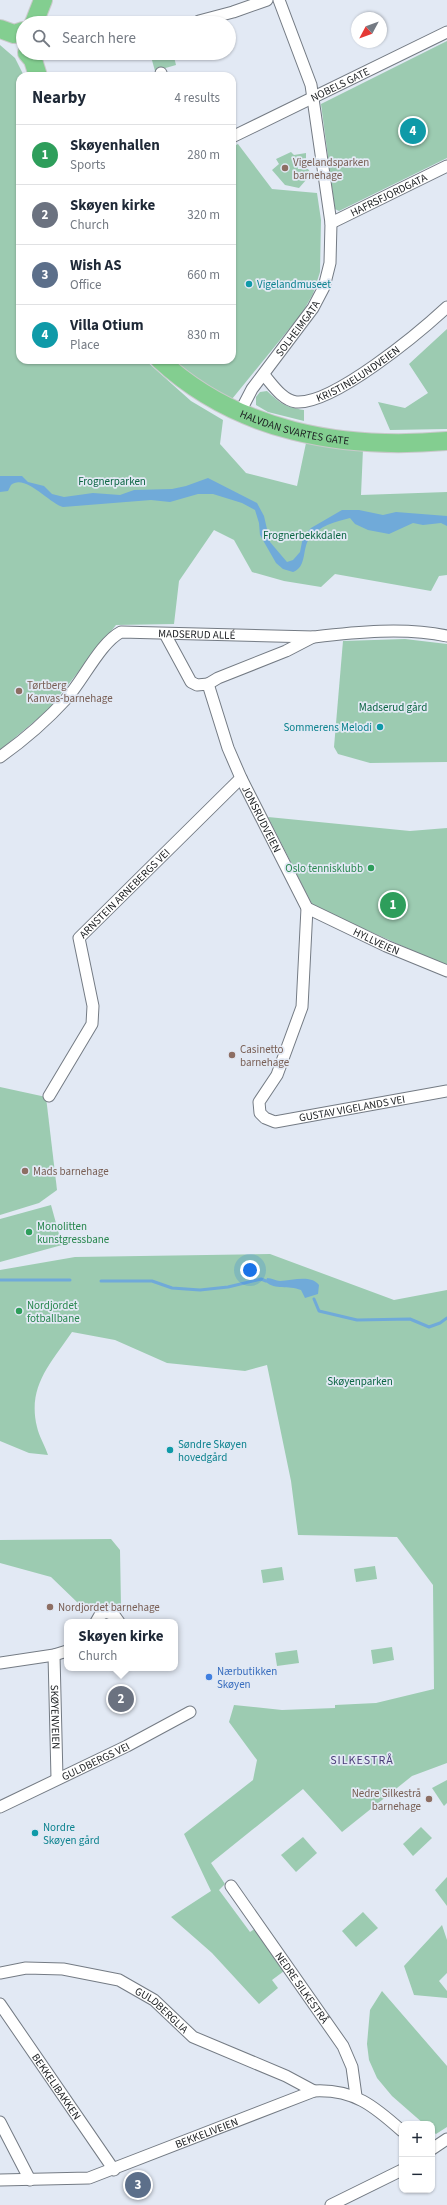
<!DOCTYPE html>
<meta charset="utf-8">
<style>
body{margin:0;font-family:"Source Sans 3",sans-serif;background:#f6f6f7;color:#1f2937}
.controls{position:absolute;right:12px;bottom:12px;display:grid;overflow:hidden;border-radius:8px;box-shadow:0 1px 3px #0004}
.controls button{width:36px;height:36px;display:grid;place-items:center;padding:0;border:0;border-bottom:1px solid #e0e1e3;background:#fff;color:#1f2937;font:20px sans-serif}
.compass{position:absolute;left:351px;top:12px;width:36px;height:36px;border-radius:50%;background:#fff;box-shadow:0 1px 3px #0004;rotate:229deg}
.you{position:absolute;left:250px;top:1270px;width:14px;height:14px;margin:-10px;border:3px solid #fff;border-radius:50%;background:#1a73e8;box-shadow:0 0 0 6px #1a73e833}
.badge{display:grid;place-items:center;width:26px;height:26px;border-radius:50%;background:#db2777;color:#fff;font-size:13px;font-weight:700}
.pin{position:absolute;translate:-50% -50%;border:2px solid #fff;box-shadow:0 1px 4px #0006}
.popup{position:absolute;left:64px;top:1619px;width:114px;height:52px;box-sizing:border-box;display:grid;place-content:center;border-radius:8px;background:#fff;filter:drop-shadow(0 1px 3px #0005);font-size:13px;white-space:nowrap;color:#747a83}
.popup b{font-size:15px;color:#1f2937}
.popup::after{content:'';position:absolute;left:50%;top:100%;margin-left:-8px;border:8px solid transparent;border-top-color:#fff}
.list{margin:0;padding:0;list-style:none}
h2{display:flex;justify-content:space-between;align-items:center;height:52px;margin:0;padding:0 16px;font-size:17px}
h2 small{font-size:13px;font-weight:400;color:#747a83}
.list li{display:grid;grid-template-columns:26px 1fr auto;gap:12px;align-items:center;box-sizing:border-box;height:60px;padding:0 16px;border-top:1px solid #e0e1e3}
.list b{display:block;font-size:15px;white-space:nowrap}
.list p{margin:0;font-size:13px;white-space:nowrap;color:#747a83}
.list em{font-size:13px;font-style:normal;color:#747a83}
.icon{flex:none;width:22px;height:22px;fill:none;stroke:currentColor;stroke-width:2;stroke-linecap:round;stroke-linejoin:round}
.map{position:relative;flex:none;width:447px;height:2205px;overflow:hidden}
.search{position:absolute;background:#fff;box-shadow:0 1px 3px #0004;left:16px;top:16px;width:220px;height:44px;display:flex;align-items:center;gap:10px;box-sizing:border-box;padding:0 14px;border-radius:22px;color:#747a83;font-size:15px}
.panel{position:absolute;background:#fff;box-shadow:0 1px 3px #0004;left:16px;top:72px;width:220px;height:292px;border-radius:12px}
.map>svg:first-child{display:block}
</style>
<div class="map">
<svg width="447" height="2205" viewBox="0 0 447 2205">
<rect width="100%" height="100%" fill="#e2e9f4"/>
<g fill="#9ccbb1">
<polygon points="447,41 447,158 339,211 335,209 321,104"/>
<polygon points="0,45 15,58 24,76 20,76 20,360 145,360 191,401 223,420 220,444 246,473 297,486 306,443 363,449 361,495 447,492 447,575 439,576 431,591 335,574 321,587 284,581 252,572 234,540 214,530 179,581 174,624 116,625 47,711 0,750"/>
<polygon points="150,53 173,53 176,65 155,71"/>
<polygon points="238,144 272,189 317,193 321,220 320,272 313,294 302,313 232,399 205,384 171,360 232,360 232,147"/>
<polygon points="291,152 294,155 306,153 306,159 300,160 297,163 298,169 308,169 315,179 306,180 299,188 285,185 272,170 279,164 276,159"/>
<polygon points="447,329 447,429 390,430 378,402 405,408 428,393 409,364"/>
<path d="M267 391C281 404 285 407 304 410V421L268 412 256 405V397L260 392Z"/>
<polygon points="405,639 447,644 447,762 370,763 338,754 334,747 343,641"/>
<polygon points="268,817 410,831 447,828 447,966 313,906"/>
<polygon points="0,1087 46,1097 57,1190 39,1203 0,1215"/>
<polygon points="51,1205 62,1245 0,1262 0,1219"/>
<path d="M270 1254 394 1300 447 1290V1763L412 1776 342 1832 303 1789 211 1863 225 1884 219 1890 250 1932 256 1928 284 1971 272 1980 278 1988 259 2004 212 1953 171 1917 211 1891 184 1834 253 1780 257 1760 229 1722 234 1705 282 1710 335 1708V1705L376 1703 434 1689 433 1585 397 1537 298 1535 291 1481 267 1365 245 1371 167 1363 115 1340 72 1332C51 1363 27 1386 37 1427 39 1436 45 1446 48 1455L29 1453 0 1441V1270L75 1257Z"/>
<polygon points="111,1539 120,1550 121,1606 78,1603 51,1577 0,1563 0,1540"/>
<polygon points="375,1566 377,1579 356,1582 354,1569"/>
<polygon points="282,1567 284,1580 263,1583 261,1570"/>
<polygon points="392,1647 394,1660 373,1664 371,1650"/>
<polygon points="297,1650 299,1663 277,1666 275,1653"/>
<polygon points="447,1780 447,1803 444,1806 432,1788"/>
<polygon points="421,1827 432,1838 413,1856 403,1844"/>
<polygon points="303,1837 317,1853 296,1872 281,1855"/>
<polygon points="447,1877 447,1906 435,1890"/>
<polygon points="363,1912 378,1928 356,1947 342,1931"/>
<polygon points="442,1925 447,1940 447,1973 439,1981 447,1991 447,1998 414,1995 404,1966"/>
<polygon points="382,1991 447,2066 447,2127 436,2134 432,2131 432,2124 424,2124 392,2096 377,2078 369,2060 367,2044 370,2010"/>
</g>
<g fill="#70aad9">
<path d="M0 476H22L28 482 44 486 52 494 64 497 93 493 120 495 134 490 172 489 186 486 208 478 257 503 264 516 270 542 287 562 293 560 300 552 303 537 311 528 342 510H359L383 515 396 512 447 516V526L441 523 423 525 413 523 389 534 368 530 355 524 350 518C335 522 320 525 309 539 302 549 307 567 293 572L283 569 276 563 260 535 259 523 255 510 242 503 213 494H198L170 502 151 500 63 507C50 504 25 473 11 485L8 491 0 492Z"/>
<path d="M267 1278C272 1278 276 1281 280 1281 292 1281 310 1274 319 1285L318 1294 305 1298 301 1290C288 1285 275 1290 266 1282Z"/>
</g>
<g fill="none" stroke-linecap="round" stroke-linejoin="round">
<g stroke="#70aad9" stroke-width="3">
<polyline points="0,1280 70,1280"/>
<polyline points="101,1281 152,1281 172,1288 200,1290 228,1287 261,1279 266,1281"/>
<polyline points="314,1299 319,1311 357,1320 410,1319 429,1327 440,1323 447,1318"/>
</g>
<g stroke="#747b84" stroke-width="13">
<g id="minor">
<polyline points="199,21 233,12 267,0"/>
<polyline points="161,73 162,76"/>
<path id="s1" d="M232 137 447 32"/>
<path id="s2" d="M331 223 447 166"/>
<path id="s3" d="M264 375C272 384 282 400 296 402 333 405 420 332 447 307"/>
<path id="s4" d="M239 414 252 389 313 308 324 287 330 263 331 223 311 85 279 0"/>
<path id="s5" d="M165 634 191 682 197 685 208 684 228 748 241 778 307 908 302 1007 277 1075 259 1102 260 1113 265 1118 275 1122 447 1091"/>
<polyline points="208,684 218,678 286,651 313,637"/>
<path id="s6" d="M0 757C24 740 47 720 67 698 83 680 101 642 121 632L314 637C356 632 405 627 447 636"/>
<path id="s7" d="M307 908 386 946 447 971"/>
<path id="s8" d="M49 1096 92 1024 93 1006 79 938 241 778"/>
<polyline points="96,1622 100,1615 106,1612 114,1615 119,1622"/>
<path id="s9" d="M54 1655 57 1778"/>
<polyline points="0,1663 54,1655 67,1651"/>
<path id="s10" d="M0 1807 127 1746 190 1712"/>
<path id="s11" d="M231 1886 343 2046 352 2067 356 2096"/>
<path id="s12" d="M0 1973 26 1968 63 1969 119 1980 154 2000 193 2037 286 2076 314 2091"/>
<path id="s13" d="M0 2004 114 2170"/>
<polyline points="0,2122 30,2180"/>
<polyline points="432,2149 447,2139"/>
<path id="s14" d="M0 2180 89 2178 314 2091C354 2089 374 2106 402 2131"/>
<polyline points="331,2205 402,2170"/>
</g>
</g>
<g stroke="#c8c9ca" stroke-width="20">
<g id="primary">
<polyline points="34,23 43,0"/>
<polyline points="0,29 14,34 23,31"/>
<polyline points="27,53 33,60 38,76"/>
<path id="s15" d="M160 360C238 432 343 450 447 441"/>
</g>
</g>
<use href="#minor" stroke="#fff" stroke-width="11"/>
<use href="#primary" stroke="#83ce90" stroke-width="18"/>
</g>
<g fill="#8d6e63" stroke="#e2e9f4" stroke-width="1.5">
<circle cx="285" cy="168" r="4"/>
<circle cx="19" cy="691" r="4"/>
<circle cx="232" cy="1055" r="4"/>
<circle cx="25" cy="1171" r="4"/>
<circle cx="50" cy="1607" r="4"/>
<circle cx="429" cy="1799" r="4"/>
</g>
<g fill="#0f9aa8" stroke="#e2e9f4" stroke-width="1.5">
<circle cx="249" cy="284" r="4"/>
<circle cx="380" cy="727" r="4"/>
<circle cx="170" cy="1450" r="4"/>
<circle cx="35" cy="1833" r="4"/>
</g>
<g fill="#2e9e5b" stroke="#e2e9f4" stroke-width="1.5">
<circle cx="371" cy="868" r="4"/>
<circle cx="29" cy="1232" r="4"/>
<circle cx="19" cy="1311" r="4"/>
</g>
<circle fill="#3f7fe0" stroke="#e2e9f4" stroke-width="1.5" cx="209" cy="1677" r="4"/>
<g text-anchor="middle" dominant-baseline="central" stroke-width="3.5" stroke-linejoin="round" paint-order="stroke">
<g font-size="11" fill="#1b1e21" stroke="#e2e9f4">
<text stroke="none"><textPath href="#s1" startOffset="120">NOBELS GATE</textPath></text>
<text stroke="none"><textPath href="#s2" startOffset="64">HAFRSFJORDGATA</textPath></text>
<text stroke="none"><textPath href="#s4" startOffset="104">SOLHEIMGATA</textPath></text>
<text stroke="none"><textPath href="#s3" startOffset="112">KRISTINELUNDVEIEN</textPath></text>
<text stroke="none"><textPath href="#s15" startOffset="153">HALVDAN SVARTES GATE</textPath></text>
<text stroke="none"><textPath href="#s6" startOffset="251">MADSERUD ALLÉ</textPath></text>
<text stroke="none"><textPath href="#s5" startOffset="218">JONSRUDVEIEN</textPath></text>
<text stroke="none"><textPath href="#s8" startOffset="235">ARNSTEIN ARNEBERGS VEI</textPath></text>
<text stroke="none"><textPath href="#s7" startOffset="77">HYLLVEIEN</textPath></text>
<text stroke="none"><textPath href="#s5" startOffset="629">GUSTAV VIGELANDS VEI</textPath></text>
<text stroke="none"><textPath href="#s9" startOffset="62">SKØYENVEIEN</textPath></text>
<text stroke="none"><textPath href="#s10" startOffset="106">GULDBERGS VEI</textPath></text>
<text stroke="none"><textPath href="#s11" startOffset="124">NEDRE SILKESTRÅ</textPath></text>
<text stroke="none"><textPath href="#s12" startOffset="173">GULDBERGLIA</textPath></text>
<text stroke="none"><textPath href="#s13" startOffset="100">BEKKELIBAKKEN</textPath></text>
<text stroke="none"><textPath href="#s14" startOffset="215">BEKKELIVEIEN</textPath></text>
</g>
<g font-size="11" fill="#785e54" stroke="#e2e9f4" text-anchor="start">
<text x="293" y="162">Vigelandsparken<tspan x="293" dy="13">barnehage</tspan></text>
<text x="27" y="685">Tørtberg<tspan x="27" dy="13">Kanvas-barnehage</tspan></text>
<text x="240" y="1049">Casinetto<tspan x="240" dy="13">barnehage</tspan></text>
<text x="33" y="1171">Mads barnehage</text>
<text x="58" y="1607">Nordjordet barnehage</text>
<text x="421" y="1793" text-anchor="end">Nedre Silkestrå<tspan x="421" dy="13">barnehage</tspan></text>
</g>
<g font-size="11" fill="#0d838f" stroke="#e2e9f4" text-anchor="start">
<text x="257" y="284">Vigelandmuseet</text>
<text x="372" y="727" text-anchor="end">Sommerens Melodi</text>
<text x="178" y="1444">Søndre Skøyen<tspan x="178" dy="13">hovedgård</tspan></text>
<text x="43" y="1827">Nordre<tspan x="43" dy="13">Skøyen gård</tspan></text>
</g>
<g font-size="11" fill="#0b6542" stroke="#e2e9f4">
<text x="112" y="481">Frognerparken</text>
<text x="305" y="535">Frognerbekkdalen</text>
<text x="393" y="707">Madserud gård</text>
<text x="360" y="1381">Skøyenparken</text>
</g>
<g font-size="11" fill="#27864d" stroke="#e2e9f4" text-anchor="start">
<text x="363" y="868" text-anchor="end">Oslo tennisklubb</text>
<text x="37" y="1226">Monolitten<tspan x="37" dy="13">kunstgressbane</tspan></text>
<text x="27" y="1305">Nordjordet<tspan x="27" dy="13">fotballbane</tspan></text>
</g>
<g font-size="11" fill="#366cbe" stroke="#e2e9f4" text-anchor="start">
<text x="217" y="1671">Nærbutikken<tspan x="217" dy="13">Skøyen</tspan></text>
</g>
<g font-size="12" letter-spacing="1" fill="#4a3c78" stroke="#e2e9f4">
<text x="362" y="1760">SILKESTRÅ</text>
</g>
</g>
</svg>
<div class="controls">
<button>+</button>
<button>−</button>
</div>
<svg class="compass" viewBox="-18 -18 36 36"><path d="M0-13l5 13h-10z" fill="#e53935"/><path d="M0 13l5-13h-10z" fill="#747a83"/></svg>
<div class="you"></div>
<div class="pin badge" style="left:393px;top:905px;background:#2e9e5b">1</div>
<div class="pin badge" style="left:121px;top:1699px;background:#6b7280">2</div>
<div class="popup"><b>Skøyen kirke</b>Church</div>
<div class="pin badge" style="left:138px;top:2185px;background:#5c6f8a">3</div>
<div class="pin badge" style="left:413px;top:131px;background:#0f9aa8">4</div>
<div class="search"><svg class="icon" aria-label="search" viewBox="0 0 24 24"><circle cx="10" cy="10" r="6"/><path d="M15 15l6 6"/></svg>Search here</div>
<section class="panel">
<h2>Nearby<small>4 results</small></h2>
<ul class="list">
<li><span class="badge" style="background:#2e9e5b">1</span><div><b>Skøyenhallen</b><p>Sports</p></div><em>280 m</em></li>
<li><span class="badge" style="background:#6b7280">2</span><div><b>Skøyen kirke</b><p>Church</p></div><em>320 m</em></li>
<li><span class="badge" style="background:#5c6f8a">3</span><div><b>Wish AS</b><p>Office</p></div><em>660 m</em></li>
<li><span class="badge" style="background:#0f9aa8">4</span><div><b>Villa Otium</b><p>Place</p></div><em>830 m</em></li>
</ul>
</section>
</div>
